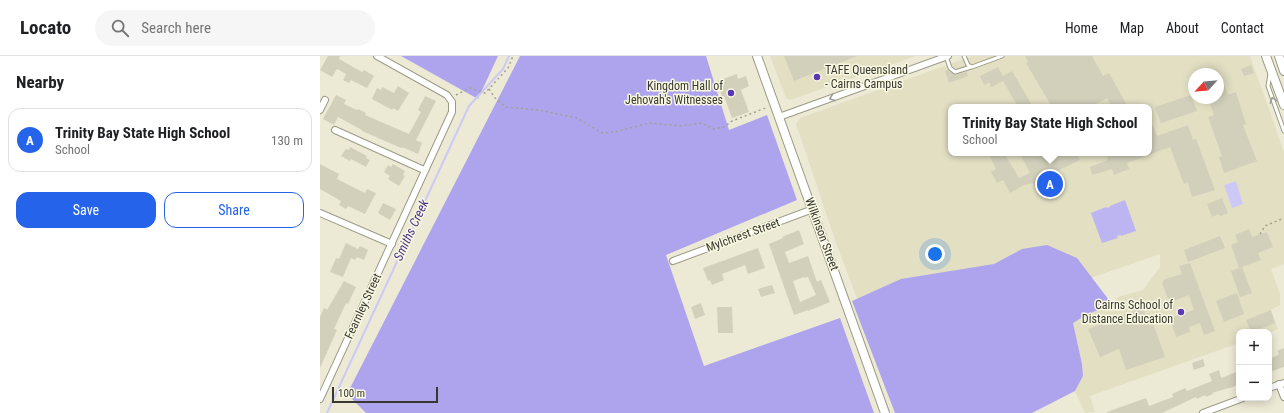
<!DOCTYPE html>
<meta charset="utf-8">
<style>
body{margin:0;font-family:"Roboto Condensed",sans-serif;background:#f6f6f6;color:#202124}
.controls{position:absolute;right:12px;bottom:12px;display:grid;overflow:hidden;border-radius:8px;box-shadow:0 2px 10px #0003}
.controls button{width:36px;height:36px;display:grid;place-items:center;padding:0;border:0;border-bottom:1px solid #e0e0e0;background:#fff;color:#202124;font:20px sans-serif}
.compass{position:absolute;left:868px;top:12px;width:36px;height:36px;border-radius:50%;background:#fff;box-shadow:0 2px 10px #0003;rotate:244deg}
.scale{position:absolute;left:12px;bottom:10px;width:106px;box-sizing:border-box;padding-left:4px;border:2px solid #393830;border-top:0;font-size:11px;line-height:14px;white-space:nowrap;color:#393830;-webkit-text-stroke:3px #f9f8e2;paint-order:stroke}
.you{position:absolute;left:615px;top:198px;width:14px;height:14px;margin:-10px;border:3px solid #fff;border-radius:50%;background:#1a73e8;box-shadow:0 0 0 6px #1a73e833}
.badge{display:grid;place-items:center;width:26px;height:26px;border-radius:50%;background:#2563eb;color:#fff;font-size:13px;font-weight:700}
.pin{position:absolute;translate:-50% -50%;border:2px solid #fff;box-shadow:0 1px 4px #0006}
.popup{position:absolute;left:628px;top:48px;width:204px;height:52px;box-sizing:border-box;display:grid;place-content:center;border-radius:8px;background:#fff;filter:drop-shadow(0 1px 3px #0005);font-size:13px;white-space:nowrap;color:#757577}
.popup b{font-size:15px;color:#202124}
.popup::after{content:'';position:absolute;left:50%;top:100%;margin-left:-8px;border:8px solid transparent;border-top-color:#fff}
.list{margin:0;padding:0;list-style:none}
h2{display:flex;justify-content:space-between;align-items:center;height:52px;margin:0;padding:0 16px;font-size:17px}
h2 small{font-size:13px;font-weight:400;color:#757577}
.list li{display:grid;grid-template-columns:26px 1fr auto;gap:12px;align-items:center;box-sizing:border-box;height:64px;margin:0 8px 8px;padding:0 8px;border:1px solid #e0e0e0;border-radius:12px}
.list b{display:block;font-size:15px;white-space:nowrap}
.list p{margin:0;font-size:13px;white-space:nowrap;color:#757577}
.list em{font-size:13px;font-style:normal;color:#757577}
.actions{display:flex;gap:8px;padding:12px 16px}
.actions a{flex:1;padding:9px 0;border:1px solid #2563eb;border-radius:12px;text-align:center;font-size:14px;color:#2563eb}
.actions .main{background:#2563eb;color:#fff}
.icon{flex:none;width:22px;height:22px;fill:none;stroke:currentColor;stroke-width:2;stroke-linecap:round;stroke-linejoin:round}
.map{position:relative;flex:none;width:964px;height:357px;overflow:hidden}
header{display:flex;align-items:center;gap:24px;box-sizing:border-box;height:56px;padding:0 20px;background:#fff;border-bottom:1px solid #e0e0e0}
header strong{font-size:19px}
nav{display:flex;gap:22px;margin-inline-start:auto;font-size:14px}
.search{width:280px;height:36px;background:#f6f6f6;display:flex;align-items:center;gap:10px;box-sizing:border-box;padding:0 14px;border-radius:22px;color:#757577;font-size:15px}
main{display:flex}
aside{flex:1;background:#fff}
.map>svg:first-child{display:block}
</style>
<header>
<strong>Locato</strong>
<div class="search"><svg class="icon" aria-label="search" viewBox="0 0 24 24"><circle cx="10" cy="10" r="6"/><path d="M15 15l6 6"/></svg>Search here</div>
<nav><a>Home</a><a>Map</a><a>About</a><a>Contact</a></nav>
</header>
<main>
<aside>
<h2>Nearby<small></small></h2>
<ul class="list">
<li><span class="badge">A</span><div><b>Trinity Bay State High School</b><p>School</p></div><em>130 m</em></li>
</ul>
<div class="actions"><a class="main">Save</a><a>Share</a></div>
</aside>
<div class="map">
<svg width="964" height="357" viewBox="0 0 964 357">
<rect width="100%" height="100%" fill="#ecead5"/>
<g fill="#e2dfc3" fill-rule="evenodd">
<polygon points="450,0 596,0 470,44 466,42"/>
<path d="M652 0H930L964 96V208L951 213 960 238V249L951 254 958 273 949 277 919 276V287L770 340 775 356 765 357 755 335 763 320 762 308 753 267 766 259 792 248 798 241 823 234 840 211V198L557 296 515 184 476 68 480 62ZM874 18H898V42H874ZM631 51H829V97H631Z"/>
</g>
<polygon fill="#bcb5f2" points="805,144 816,175 801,180 801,179 797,180 798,182 782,187 771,157 786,151 787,152 790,151 790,150"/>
<g fill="#aea4ed">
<polygon points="81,0 178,0 158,43"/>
<polygon points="200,0 386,0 409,74 447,59 477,144 346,199 384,310 520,262 554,357 46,357 27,338"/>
<polygon points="727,189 757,202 792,248 766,259 753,267 762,308 763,320 755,335 712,357 575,357 532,245 581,223 674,208 702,193"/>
</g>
<polygon fill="#cdc9f6" points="916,125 923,148 912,152 904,129"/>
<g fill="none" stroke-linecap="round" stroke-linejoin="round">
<polyline stroke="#cdc9f6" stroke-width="2" points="7,357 149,50 183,13 189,0"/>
</g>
<g fill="#d2d0bb" fill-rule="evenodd">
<polygon points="8,0 20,0 19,3 42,16 44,14 54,20 47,32 31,24 29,27 23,24 26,18 17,13 12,21 0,14"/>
<polygon points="464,0 537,0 474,25"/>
<polygon points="705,0 772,0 783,20 789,17 808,51 792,51 787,42 770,51 732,51 706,7 708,6"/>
<polygon points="931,9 934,17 924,20 921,13"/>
<polygon points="678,11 683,20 692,15 713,51 698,51 683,25 672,31 670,30 670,26 664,29 660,20"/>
<polygon points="628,14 635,19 646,16 648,20 629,27 625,15"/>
<polygon points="417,18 418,23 426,20 429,30 421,34 429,56 412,62 404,40 402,41 397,25"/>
<polygon points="903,25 908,39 916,36 926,68 923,69 937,105 904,117 899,101 902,100 888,61 894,59 889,46 890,45 889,42 898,42 898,27"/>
<polygon points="78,30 89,37 78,55 73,52 72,54 52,43 57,32 61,34 62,31 74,37"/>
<polygon points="16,39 26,44 24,48 37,54 38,53 46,57 45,59 89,78 101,56 98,54 105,40 116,45 96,84 102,87 98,98 82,91 81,92 42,75 42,74 18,61 14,69 3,63"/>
<polygon points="871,39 877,55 841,67 835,51"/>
<polygon points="829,61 837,80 868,69 873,84 876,83 895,134 872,141 868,127 864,128 850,91 807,107 809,113 794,119 792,113 772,119 770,111 788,104 787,101 797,97 829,97"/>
<polygon points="30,91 47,100 46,102 50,104 46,111 31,103 30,105 21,100 26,93 29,94"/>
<polygon points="668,97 684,97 699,122 710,117 701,100 706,97 723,97 726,103 737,97 756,97 760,104 735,116 738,120 730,124 732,127 717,135 713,127 704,129 690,137 683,124 677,127 671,116 676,113"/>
<polygon points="0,108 19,118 17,123 45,137 47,133 56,137 45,158 28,150 26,153 19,149 21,145 0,133"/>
<polygon points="73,108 85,115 83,119 85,120 79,130 68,123 70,120 64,116 68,109 71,111"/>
<polygon points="902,142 908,157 900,160 899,158 892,161 887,148"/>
<polygon points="63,147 76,153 70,164 58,157"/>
<polygon points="929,173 932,181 947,176 953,191 938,197 941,204 922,211 932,237 920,241 911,215 919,212 911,189 918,186 915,179"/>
<path d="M479 174 484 188 465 196 469 207 488 200 497 226 501 224 510 246 488 255V254L474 259 449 188 463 182 462 181ZM484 221V222L488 221 496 239 480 246 473 225Z"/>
<polygon points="900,180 905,192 868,206 864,194"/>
<polygon points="26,187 38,193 40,190 48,194 44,204 37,201 35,204 31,202 23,221 10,216 16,202 19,203"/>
<polygon points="438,192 445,212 428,218 425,209 402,218 404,224 392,229 390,224 388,225 383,212"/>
<polygon points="870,207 895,275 884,279 880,267 869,271 870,276 856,281 850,262 874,254 869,239 851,246 850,242 848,243 842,227 843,227 843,224 862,218 859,210"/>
<polygon points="24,225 36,231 28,248 26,247 14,273 17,274 0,312 0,261 4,252 7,254"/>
<polygon points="452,229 455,237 441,241 438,233"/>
<polygon points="917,237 924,258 904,266 896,245"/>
<polygon points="381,247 385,259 375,263 371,251"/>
<polygon points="397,251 412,251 413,277 398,277"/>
<polygon points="823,252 829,269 833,267 845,301 806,314 799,293 780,301 768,273 789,265 788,264"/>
<polygon points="951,254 955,267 931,276 926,264"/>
<polygon points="964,292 964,311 949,316 949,303 956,300 959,298 957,295"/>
<polygon points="883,303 885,310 874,314 872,307"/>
<polygon points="899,314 901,322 919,315 919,329 892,337 893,338 886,341 885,339 877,343 876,341 842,357 787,357 787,356 826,342 829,350 853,341 852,338 865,332 867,335 892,325 889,318"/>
</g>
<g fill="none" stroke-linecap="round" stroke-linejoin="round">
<g stroke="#9c9a86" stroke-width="5">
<g id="lane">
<polyline points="626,0 630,12 635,16 651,11"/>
<polyline points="644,0 648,9 652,11 682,0"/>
<polyline points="950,18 948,30 964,75"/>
</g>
</g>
<g stroke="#9c9a86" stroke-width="8">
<g id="street">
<polyline points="0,54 5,44"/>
<polyline points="459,61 628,0"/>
<polyline points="15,74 104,114"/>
<polyline points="0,157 72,188"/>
<polyline points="353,205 493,153"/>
<polyline points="959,328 964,341"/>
<polyline points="949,332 964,327"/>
<polyline points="0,343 132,56 132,46 127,39 57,0"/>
<polyline points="883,357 923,342"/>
</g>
</g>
<g stroke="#9c9a86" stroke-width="10">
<g id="secondary">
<polyline points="437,0 565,357"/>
<polyline points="946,0 964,49"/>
<polyline points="959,0 964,15"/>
</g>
</g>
<g stroke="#a2a090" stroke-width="1.5" stroke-dasharray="2 3" stroke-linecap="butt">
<polyline points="169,33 175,42 186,51 219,54 257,62 282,77 295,76 329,67 361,70 382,67 393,73 404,71 412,65 448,51"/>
<polyline points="136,39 150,32 165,37 188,12 193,0"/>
<polyline points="940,178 945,170 964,162"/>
</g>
<use href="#lane" stroke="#fff" stroke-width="3"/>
<use href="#street" stroke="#fff" stroke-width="6"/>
<use href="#secondary" stroke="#fff" stroke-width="8"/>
</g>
<defs><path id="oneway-chevron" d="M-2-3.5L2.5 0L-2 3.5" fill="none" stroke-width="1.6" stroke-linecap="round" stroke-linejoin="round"/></defs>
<g stroke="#9c9c98">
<use href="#oneway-chevron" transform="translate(512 42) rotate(160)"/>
<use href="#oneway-chevron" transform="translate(953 44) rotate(-110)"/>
</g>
<g fill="#5939b1" stroke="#f9f8e2" stroke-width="1.5">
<circle cx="497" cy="21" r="4"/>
<circle cx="411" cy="37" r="4"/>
<circle cx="861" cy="256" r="4"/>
</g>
<g text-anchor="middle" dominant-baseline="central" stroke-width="3" stroke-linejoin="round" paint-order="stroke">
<g font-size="12" fill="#393830" stroke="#f9f8e2" text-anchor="end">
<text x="505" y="14" text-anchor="start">TAFE Queensland<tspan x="505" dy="14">- Cairns Campus</tspan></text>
<text x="403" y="30">Kingdom Hall of<tspan x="403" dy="14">Jehovah's Witnesses</tspan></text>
<text x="853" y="249">Cairns School of<tspan x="853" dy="14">Distance Education</tspan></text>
</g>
<g font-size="12" fill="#393830" stroke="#f9f8e2">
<text transform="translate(502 178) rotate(70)">Wilkinson Street</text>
<text transform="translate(423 179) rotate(-20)">Mylchrest Street</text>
<text transform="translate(43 250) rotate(-65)">Fearnley Street</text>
</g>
<g font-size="13" font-style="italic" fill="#49368a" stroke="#f9f8e2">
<text transform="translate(91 174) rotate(-65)">Smiths Creek</text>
</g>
</g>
</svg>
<div class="controls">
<button>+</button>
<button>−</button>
</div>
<svg class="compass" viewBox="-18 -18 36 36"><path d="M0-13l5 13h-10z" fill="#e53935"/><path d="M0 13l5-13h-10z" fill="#757577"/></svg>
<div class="scale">100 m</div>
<div class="you"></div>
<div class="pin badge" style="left:730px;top:128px">A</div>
<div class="popup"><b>Trinity Bay State High School</b>School</div>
</div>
</main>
